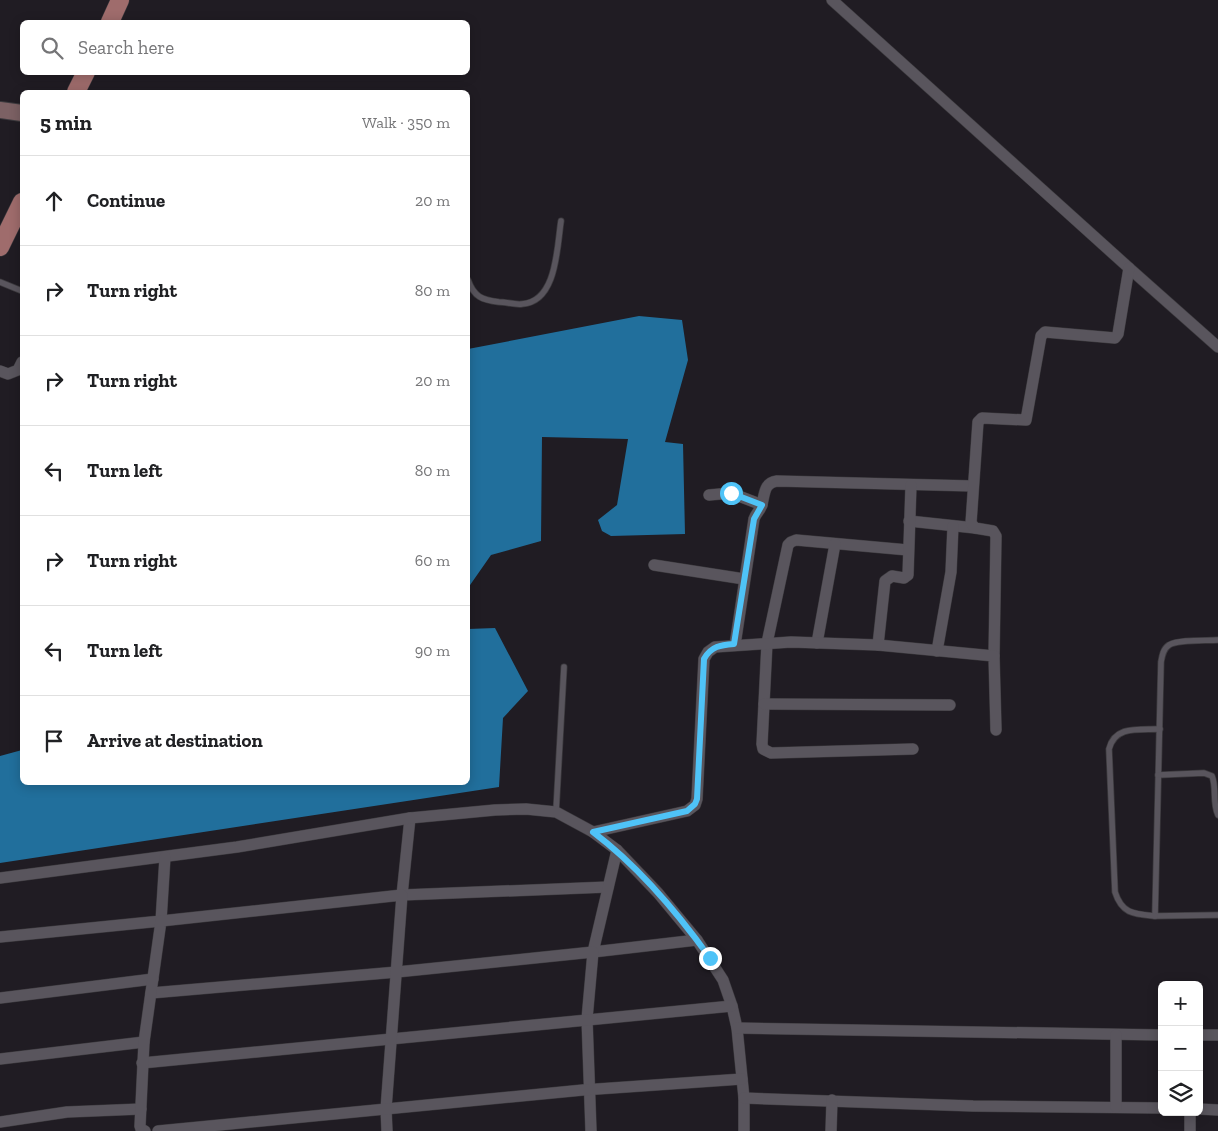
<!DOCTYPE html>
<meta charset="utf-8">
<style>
body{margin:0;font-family:"Zilla Slab",serif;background:#f2f2f2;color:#202124}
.controls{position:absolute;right:15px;bottom:15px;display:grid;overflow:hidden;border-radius:8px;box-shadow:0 2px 12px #0003}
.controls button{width:45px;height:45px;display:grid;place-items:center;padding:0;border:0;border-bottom:1px solid #e0e0e0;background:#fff;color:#202124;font:25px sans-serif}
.stop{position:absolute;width:15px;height:15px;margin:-11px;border:4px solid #4fc3f7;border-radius:50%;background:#fff}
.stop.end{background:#4fc3f7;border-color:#fff;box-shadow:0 1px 5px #0008}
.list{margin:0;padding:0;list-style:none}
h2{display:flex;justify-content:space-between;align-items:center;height:65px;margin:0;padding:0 20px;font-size:21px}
h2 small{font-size:16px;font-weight:400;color:#757577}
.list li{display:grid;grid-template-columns:32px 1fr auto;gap:15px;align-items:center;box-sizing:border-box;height:90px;padding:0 20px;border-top:1px solid #e0e0e0}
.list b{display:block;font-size:19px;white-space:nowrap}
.list em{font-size:16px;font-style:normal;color:#757577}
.icon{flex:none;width:28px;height:28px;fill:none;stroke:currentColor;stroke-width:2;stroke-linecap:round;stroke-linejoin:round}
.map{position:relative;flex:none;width:1218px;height:1131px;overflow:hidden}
.search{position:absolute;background:#fff;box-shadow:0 2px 12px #0003;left:20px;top:20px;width:450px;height:55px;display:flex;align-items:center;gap:12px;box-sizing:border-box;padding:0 18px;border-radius:8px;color:#757577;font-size:19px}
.panel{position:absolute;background:#fff;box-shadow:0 2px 12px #0003;left:20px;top:90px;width:450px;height:695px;border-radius:8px}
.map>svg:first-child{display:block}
</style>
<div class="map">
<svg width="1218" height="1131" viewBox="0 0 1218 1131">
<rect width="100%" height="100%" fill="#201c23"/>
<g fill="#216f9c">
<polygon points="639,316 682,320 688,360 665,442 683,444 685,534 611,536 602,531 598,520 617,505 628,439 542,437 541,541 491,555 468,588 468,349"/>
<polygon points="495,628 528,691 503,718 499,787 0,863 0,756 22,750 22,782 468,782 468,629"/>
</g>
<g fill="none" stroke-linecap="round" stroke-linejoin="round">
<g stroke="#3c3a3e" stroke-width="7">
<g id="lane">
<path d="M468 280C474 297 482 300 499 302 506 302 515 305 522 304 557 302 557 247 561 221"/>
<polyline points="0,282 22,291"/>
<path d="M1218 640C1206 641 1180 639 1169 645 1163 649 1162 656 1161 662L1155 916 1218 915"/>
<path d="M1158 775 1204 773 1212 776C1217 788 1212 803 1218 815"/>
<polyline points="556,812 564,667"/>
<path d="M1155 916C1134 914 1122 914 1115 892L1109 749C1115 725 1139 730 1160 729"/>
</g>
</g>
<g stroke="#3c3a3e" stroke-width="12">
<g id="street">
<polyline points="832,0 1129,268 1218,347"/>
<polyline points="0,371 8,374 18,370 22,362"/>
<polyline points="709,495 731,493 762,505"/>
<polyline points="909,521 975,528"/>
<polyline points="908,550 796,540 791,542 788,545 767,643 762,744 763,749 771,753 913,749"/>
<polyline points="654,565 744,579"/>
<polyline points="817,643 835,544"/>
<path d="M735 645 754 519C756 513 761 510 762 504 765 493 764 483 777 481L973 486"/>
<polyline points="878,645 885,581 892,576 904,578 908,575 911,485"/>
<polyline points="937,651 951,572 953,526"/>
<polyline points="994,656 996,536 993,531 975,528 971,523 978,422 982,418 1026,420 1041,336 1045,332 1115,338 1118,334 1129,268"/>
<polyline points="764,704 950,705"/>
<polyline points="410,818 402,895 608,887"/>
<polyline points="593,832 687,811 695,805 697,799 704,659 708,652 715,647 791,642 878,645 994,656 996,730"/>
<polyline points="617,850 593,952 697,940"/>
<polyline points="0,878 237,847 410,818 495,810 526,809 556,812 593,832 617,850 658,893 697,940 723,980 732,1006 737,1028 744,1098 744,1131"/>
<polyline points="0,937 161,921 165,857"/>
<polyline points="151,993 397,972 593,952 587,1019 591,1131"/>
<polyline points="0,998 153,979"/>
<polyline points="737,1028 1162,1035"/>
<polyline points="1199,1035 1218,1035"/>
<polyline points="0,1059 144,1042"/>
<polyline points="142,1063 732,1006"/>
<polyline points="744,1098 973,1106 1162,1108"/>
<polyline points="1116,1107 1116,1035"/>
<polyline points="1199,1109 1218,1110"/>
<polyline points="1190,1112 1190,1131"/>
<polyline points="0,1122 67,1112 141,1109"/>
<polyline points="145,1131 141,1129 140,1126 144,1042 161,921 402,895 386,1109 387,1131"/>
<polyline points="158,1131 583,1090 742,1079"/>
<polyline points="831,1131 832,1100"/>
</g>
</g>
<g stroke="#3c3a3e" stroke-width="18">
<polyline id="secondary" points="0,110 22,113"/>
</g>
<g stroke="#3c3a3e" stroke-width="19">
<g id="primary">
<polyline points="110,22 120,0"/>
<polyline points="76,92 86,72"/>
<polyline points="0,247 22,202"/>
</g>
</g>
<use href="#lane" stroke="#59555d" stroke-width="5.5"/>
<use href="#street" stroke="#59555d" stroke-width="11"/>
<use href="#secondary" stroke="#7c6164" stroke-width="16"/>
<use href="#primary" stroke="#9f6c6c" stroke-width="18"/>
</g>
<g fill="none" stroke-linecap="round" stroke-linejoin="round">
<path stroke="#4fc3f7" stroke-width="6" d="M710 958C677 912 638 866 593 832L687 811 695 804 697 799 704 659C711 646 721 645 734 644L754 519 762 505 731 493"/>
</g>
</svg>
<div class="controls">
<button>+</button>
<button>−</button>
<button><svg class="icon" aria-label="layers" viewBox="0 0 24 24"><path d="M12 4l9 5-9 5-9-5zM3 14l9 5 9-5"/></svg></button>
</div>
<div class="stop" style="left:731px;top:493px"></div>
<div class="stop end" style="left:710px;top:958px"></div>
<div class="search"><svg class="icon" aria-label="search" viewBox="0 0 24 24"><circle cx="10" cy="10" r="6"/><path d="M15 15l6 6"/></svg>Search here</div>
<section class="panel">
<h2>5 min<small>Walk · 350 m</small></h2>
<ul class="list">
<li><svg class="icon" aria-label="ahead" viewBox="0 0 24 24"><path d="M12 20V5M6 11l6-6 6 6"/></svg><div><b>Continue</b></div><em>20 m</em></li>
<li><svg class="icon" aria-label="right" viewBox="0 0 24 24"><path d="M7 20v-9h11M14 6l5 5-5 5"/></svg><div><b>Turn right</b></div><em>80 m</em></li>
<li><svg class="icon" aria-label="right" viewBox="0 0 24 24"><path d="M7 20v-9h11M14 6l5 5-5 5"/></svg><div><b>Turn right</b></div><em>20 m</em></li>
<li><svg class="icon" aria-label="left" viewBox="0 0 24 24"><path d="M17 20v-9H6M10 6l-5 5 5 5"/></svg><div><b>Turn left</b></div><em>80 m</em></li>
<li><svg class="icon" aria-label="right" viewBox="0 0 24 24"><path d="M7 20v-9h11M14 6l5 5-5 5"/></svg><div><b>Turn right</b></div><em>60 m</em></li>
<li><svg class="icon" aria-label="left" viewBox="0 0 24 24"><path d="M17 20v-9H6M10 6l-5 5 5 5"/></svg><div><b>Turn left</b></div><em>90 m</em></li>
<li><svg class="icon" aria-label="arrive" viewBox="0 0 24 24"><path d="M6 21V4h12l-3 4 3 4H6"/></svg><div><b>Arrive at destination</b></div></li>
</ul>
</section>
</div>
